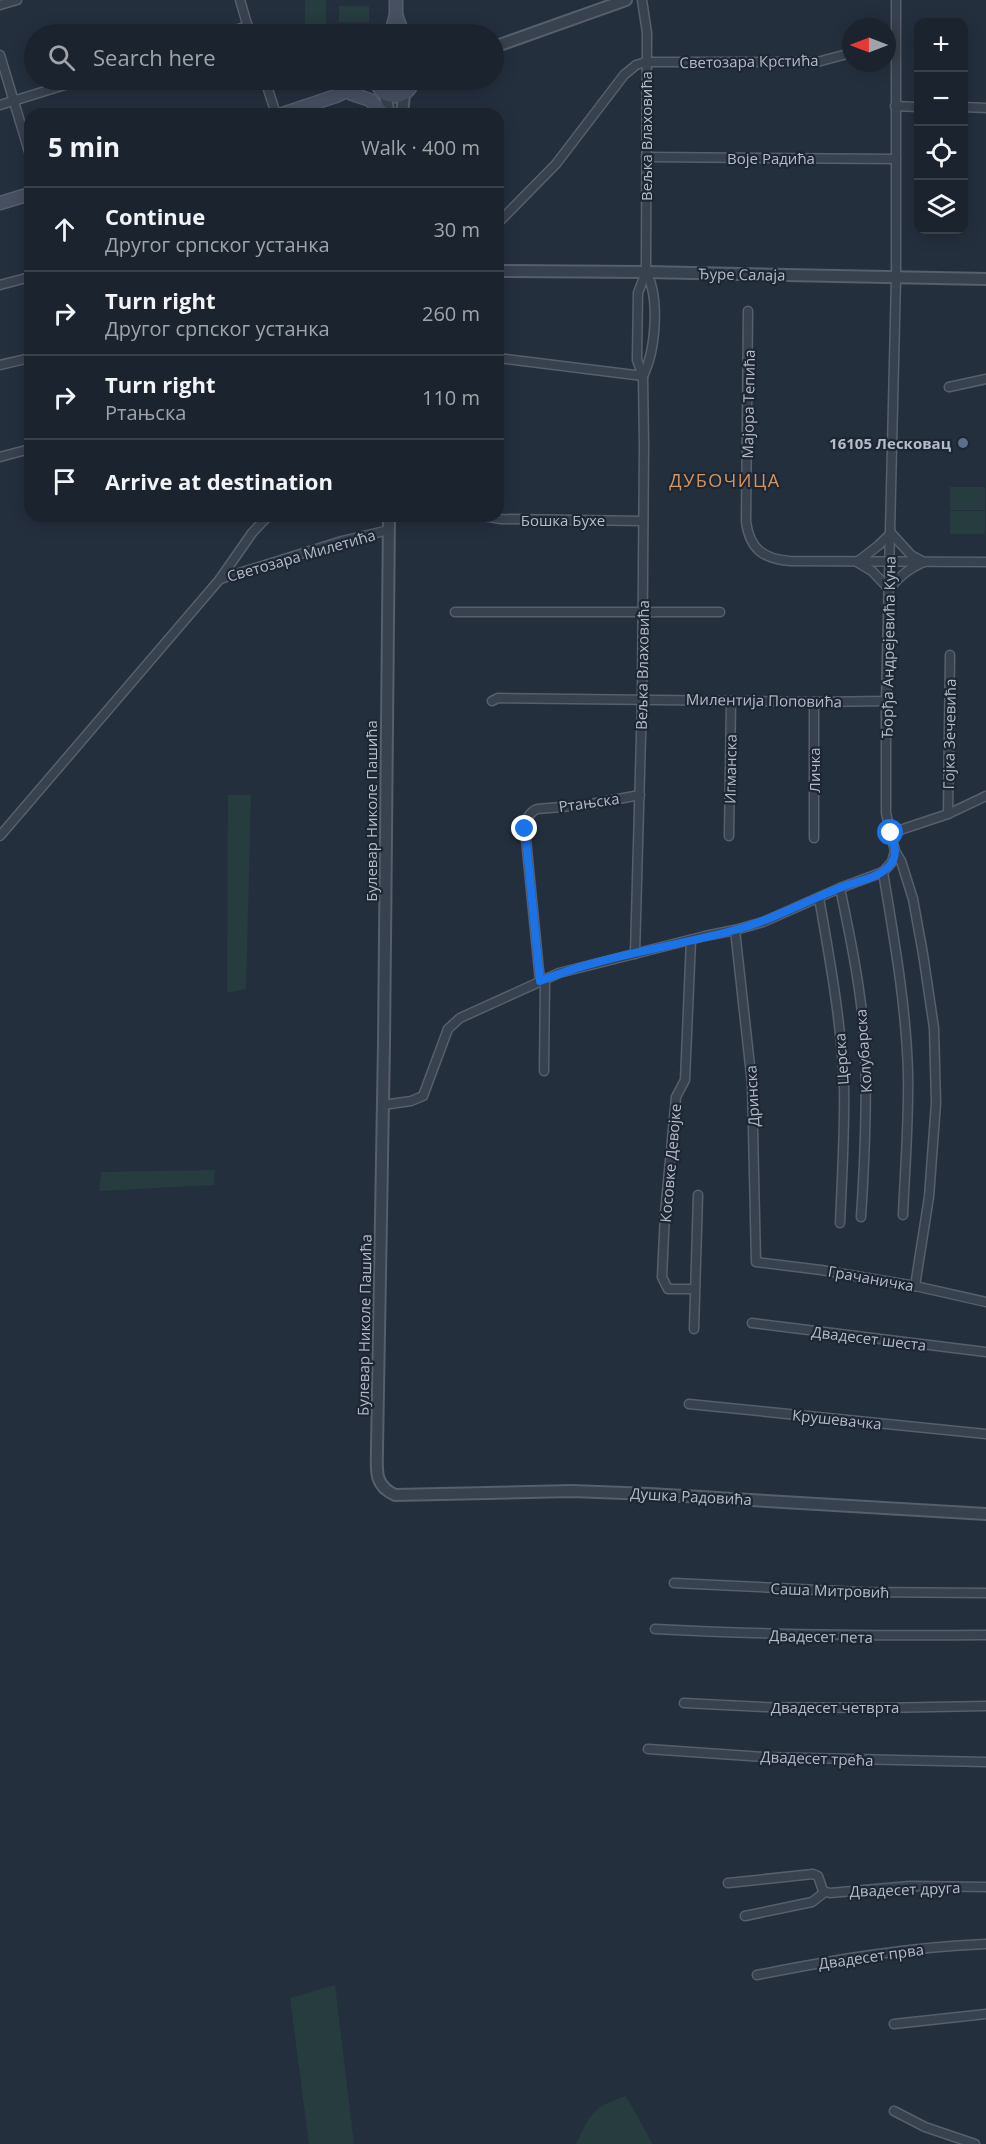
<!DOCTYPE html>
<meta charset="utf-8">
<style>
body{margin:0;font-family:"Open Sans",sans-serif;background:#242b36;color:#f1f3f6}
.controls{position:absolute;right:18px;top:18px;display:grid;overflow:hidden;border-radius:12px;box-shadow:0 3px 15px #0003}
.controls button{width:54px;height:54px;display:grid;place-items:center;padding:0;border:0;border-bottom:2px solid #39404a;background:#1b232e;color:#f1f3f6;font:30px sans-serif}
.compass{position:absolute;left:842px;top:18px;width:54px;height:54px;border-radius:50%;background:#1b232e;box-shadow:0 3px 15px #0003;rotate:270deg}
.stop{position:absolute;width:18px;height:18px;margin:-14px;border:4px solid #1a73e8;border-radius:50%;background:#fff}
.stop.end{background:#1a73e8;border-color:#fff;box-shadow:0 2px 6px #0008}
.list{margin:0;padding:0;list-style:none}
h2{display:flex;justify-content:space-between;align-items:center;height:78px;margin:0;padding:0 24px;font-size:26px}
h2 small{font-size:20px;font-weight:400;color:#a0a4aa}
.list li{display:grid;grid-template-columns:39px 1fr auto;gap:18px;align-items:center;box-sizing:border-box;height:84px;padding:0 24px;border-top:2px solid #39404a}
.list b{display:block;font-size:22px;white-space:nowrap}
.list p{margin:0;font-size:20px;white-space:nowrap;color:#a0a4aa}
.list em{font-size:20px;font-style:normal;color:#a0a4aa}
.icon{flex:none;width:33px;height:33px;fill:none;stroke:currentColor;stroke-width:2;stroke-linecap:round;stroke-linejoin:round}
.map{position:relative;flex:none;width:986px;height:2144px;overflow:hidden}
.search{position:absolute;background:#1b232e;box-shadow:0 3px 15px #0003;left:24px;top:24px;width:480px;height:66px;display:flex;align-items:center;gap:15px;box-sizing:border-box;padding:0 21px;border-radius:33px;color:#a0a4aa;font-size:22px}
.panel{position:absolute;background:#1b232e;box-shadow:0 3px 15px #0003;left:24px;top:108px;width:480px;height:414px;border-radius:18px}
.map>svg:first-child{display:block}
</style>
<div class="map">
<svg width="986" height="2144" viewBox="0 0 986 2144">
<rect width="100%" height="100%" fill="#242f3e"/>
<g fill="#263c3f">
<rect x="305" y="0" width="21" height="27"/>
<rect x="339" y="6" width="30" height="16"/>
<rect x="950" y="487" width="35" height="23"/>
<rect x="950" y="511" width="35" height="23"/>
<polygon points="228,795 251,795 246,989 227,993"/>
<polygon points="215,1170 214,1185 99,1191 101,1172"/>
<polygon points="335,1985 354,2144 309,2144 290,1998"/>
<path d="M626 2096 652 2143 651 2144H576C591 2113 593 2107 626 2096Z"/>
</g>
<g fill="none" stroke-linecap="round" stroke-linejoin="round">
<g stroke="#565f6c" stroke-width="11">
<g id="minor">
<polyline points="240,0 250,34"/>
<polyline points="896,0 896,278 886,701 886,813 895,851 901,861 913,899 923,954 934,1028 936,1103 929,1197 915,1286"/>
<polyline points="0,5 17,0"/>
<polyline points="222,34 248,26"/>
<polyline points="0,55 30,155"/>
<polyline points="265,80 276,114"/>
<polyline points="0,105 81,80"/>
<polyline points="895,106 918,107"/>
<polyline points="964,107 986,108"/>
<polyline points="646,157 896,159"/>
<polyline points="498,223 556,164 624,75 636,65 646,62 817,62 851,53"/>
<polyline points="0,285 30,277"/>
<path d="M748 311 746 522C750 549 763 559 790 561L986 562"/>
<polyline points="498,358 643,376"/>
<polyline points="0,365 30,358"/>
<path d="M643 376C656 350 660 297 646 272"/>
<polyline points="949,387 986,379"/>
<polyline points="0,457 30,449"/>
<polyline points="268,516 252,533 220,579 342,541 389,530"/>
<polyline points="483,516 501,519 643,521"/>
<path d="M891 533 911 555 924 562C908 569 900 576 889 589L872 571 857 562 879 545Z"/>
<polyline points="455,612 720,612"/>
<polyline points="492,701 498,698 814,702 886,701"/>
<polyline points="948,814 950,655"/>
<polyline points="891,833 948,814 986,796"/>
<polyline points="0,836 220,579"/>
<polyline points="729,836 731,701"/>
<polyline points="814,838 814,702"/>
<path d="M883 872C894 938 906 1005 908 1072 909 1120 905 1168 903 1215"/>
<path d="M840 888C850 936 860 984 864 1033 868 1094 865 1156 861 1217"/>
<path d="M819 898C830 960 841 1021 844 1085 845 1130 842 1177 840 1223"/>
<polyline points="735,930 752,1084 756,1262 821,1270 915,1286 986,1302"/>
<polyline points="691,940 685,1080 676,1097 665,1213 662,1277 668,1289 694,1289"/>
<polyline points="635,954 642,699 644,446 643,376 637,360 638,293 646,272 646,254 647,33 642,0"/>
<path d="M540 981 525 829C526 820 528 813 537 809L585 805 640 795"/>
<polyline points="544,1071 545,979"/>
<polyline points="383,1105 411,1101 423,1096 448,1029 460,1018 559,973 705,936 735,930 763,922 840,888 883,872 892,862 895,851"/>
<polyline points="752,1323 986,1352"/>
<polyline points="694,1329 698,1195"/>
<polyline points="689,1404 986,1434"/>
<polyline points="674,1583 861,1592 986,1593"/>
<path d="M655 1629C766 1635 876 1636 986 1635"/>
<polyline points="684,1703 765,1707 878,1708 986,1706"/>
<polyline points="648,1749 764,1757 986,1762"/>
<polyline points="728,1883 813,1874 818,1876 823,1891 830,1893 910,1886 986,1887"/>
<polyline points="745,1916 812,1902 825,1892"/>
<path d="M757 1975C833 1960 908 1947 986 1944"/>
<polyline points="894,2024 986,2014"/>
<polyline points="894,2111 925,2127 975,2144"/>
</g>
</g>
<g stroke="#565f6c" stroke-width="14">
<g id="tertiary">
<polyline points="494,47 626,0"/>
<polyline points="385,94 389,114"/>
<polyline points="402,114 404,94"/>
<polyline points="498,271 646,272 986,279"/>
<path d="M389 516 384 1044 377 1448C377 1469 373 1485 395 1495L572 1491 650 1494 986 1514"/>
</g>
</g>
<g stroke="#565f6c" stroke-width="15">
<g id="secondary">
<polyline points="396,15 403,34"/>
<polyline points="391,34 396,15 396,0"/>
<path d="M376 80C381 102 409 101 413 80"/>
<polyline points="352,94 370,100 384,114"/>
<polyline points="282,114 336,96 369,80"/>
<polyline points="0,203 30,194"/>
</g>
</g>
<use href="#minor" stroke="#38414e" stroke-width="8"/>
<use href="#tertiary" stroke="#38414e" stroke-width="10"/>
<use href="#secondary" stroke="#465061" stroke-width="12"/>
</g>
<g fill="none" stroke-linecap="round" stroke-linejoin="round">
<path stroke="#1a73e8" stroke-width="8" d="M525 829 540 981C602 956 671 947 735 930 773 920 806 901 842 887 857 881 880 878 891 864 898 854 894 844 891 833"/>
</g>
<circle fill="#5c6f8a" stroke="#1d2633" stroke-width="2" cx="963" cy="443" r="6"/>
<g text-anchor="middle" dominant-baseline="central" stroke-width="4.5" stroke-linejoin="round" paint-order="stroke">
<g font-size="15" fill="#b4bcc9" stroke="#1d2633">
<text transform="translate(749 61) rotate(-1)">Светозара Крстића</text>
<text transform="translate(646 136) rotate(-90)">Вељка Влаховића</text>
<text x="771" y="158">Воје Радића</text>
<text transform="translate(742 274) rotate(1)">Ђуре Салаја</text>
<text transform="translate(748 404) rotate(-89)">Мајора Тепића</text>
<text x="563" y="520">Бошка Бухе</text>
<text transform="translate(301 555) rotate(-16)">Светозара Милетића</text>
<text transform="translate(888 647) rotate(-89)">Ђорђа Андрејевића Куна</text>
<text transform="translate(642 665) rotate(-89)">Вељка Влаховића</text>
<text transform="translate(764 700) rotate(1)">Милентија Поповића</text>
<text transform="translate(949 734) rotate(-89)">Гојка Зечевића</text>
<text transform="translate(730 769) rotate(-89)">Игманска</text>
<text transform="translate(814 770) rotate(-90)">Личка</text>
<text transform="translate(589 802) rotate(-8)">Ртањска</text>
<text transform="translate(371 811) rotate(-90)">Булевар Николе Пашића</text>
<text transform="translate(863 1051) rotate(-94)">Колубарска</text>
<text transform="translate(841 1059) rotate(-94)">Церска</text>
<text transform="translate(752 1096) rotate(-93)">Дринска</text>
<text transform="translate(670 1163) rotate(-85)">Косовке Девојке</text>
<text transform="translate(871 1278) rotate(10)">Грачаничка</text>
<text transform="translate(364 1325) rotate(-89)">Булевар Николе Пашића</text>
<text transform="translate(869 1338) rotate(7)">Двадесет шеста</text>
<text transform="translate(837 1419) rotate(6)">Крушевачка</text>
<text transform="translate(691 1496) rotate(3)">Душка Радовића</text>
<text transform="translate(830 1590) rotate(2)">Саша Митровић</text>
<text transform="translate(821 1636) rotate(1)">Двадесет пета</text>
<text x="835" y="1707">Двадесет четврта</text>
<text transform="translate(817 1758) rotate(2)">Двадесет трећа</text>
<text transform="translate(905 1889) rotate(-2)">Двадесет друга</text>
<text transform="translate(871 1956) rotate(-8)">Двадесет прва</text>
</g>
<g font-size="15" font-weight="bold" fill="#b4bcc9" stroke="#1d2633" text-anchor="end">
<text x="951" y="443">16105 Лесковац</text>
</g>
<g font-size="18" letter-spacing="1.5" fill="#d59563" stroke="#1d2633">
<text x="725" y="480">ДУБОЧИЦА</text>
</g>
</g>
</svg>
<div class="controls">
<button>+</button>
<button>−</button>
<button><svg class="icon" aria-label="locate" viewBox="0 0 24 24"><circle cx="12" cy="12" r="6"/><path d="M12 2v4M12 18v4M2 12h4M18 12h4"/></svg></button>
<button><svg class="icon" aria-label="layers" viewBox="0 0 24 24"><path d="M12 4l9 5-9 5-9-5zM3 14l9 5 9-5"/></svg></button>
</div>
<svg class="compass" viewBox="-18 -18 36 36"><path d="M0-13l5 13h-10z" fill="#e53935"/><path d="M0 13l5-13h-10z" fill="#a0a4aa"/></svg>
<div class="stop" style="left:891px;top:833px"></div>
<div class="stop end" style="left:525px;top:829px"></div>
<div class="search"><svg class="icon" aria-label="search" viewBox="0 0 24 24"><circle cx="10" cy="10" r="6"/><path d="M15 15l6 6"/></svg>Search here</div>
<section class="panel">
<h2>5 min<small>Walk · 400 m</small></h2>
<ul class="list">
<li><svg class="icon" aria-label="ahead" viewBox="0 0 24 24"><path d="M12 20V5M6 11l6-6 6 6"/></svg><div><b>Continue</b><p>Другог српског устанка</p></div><em>30 m</em></li>
<li><svg class="icon" aria-label="right" viewBox="0 0 24 24"><path d="M7 20v-9h11M14 6l5 5-5 5"/></svg><div><b>Turn right</b><p>Другог српског устанка</p></div><em>260 m</em></li>
<li><svg class="icon" aria-label="right" viewBox="0 0 24 24"><path d="M7 20v-9h11M14 6l5 5-5 5"/></svg><div><b>Turn right</b><p>Ртањска</p></div><em>110 m</em></li>
<li><svg class="icon" aria-label="arrive" viewBox="0 0 24 24"><path d="M6 21V4h12l-3 4 3 4H6"/></svg><div><b>Arrive at destination</b></div></li>
</ul>
</section>
</div>
